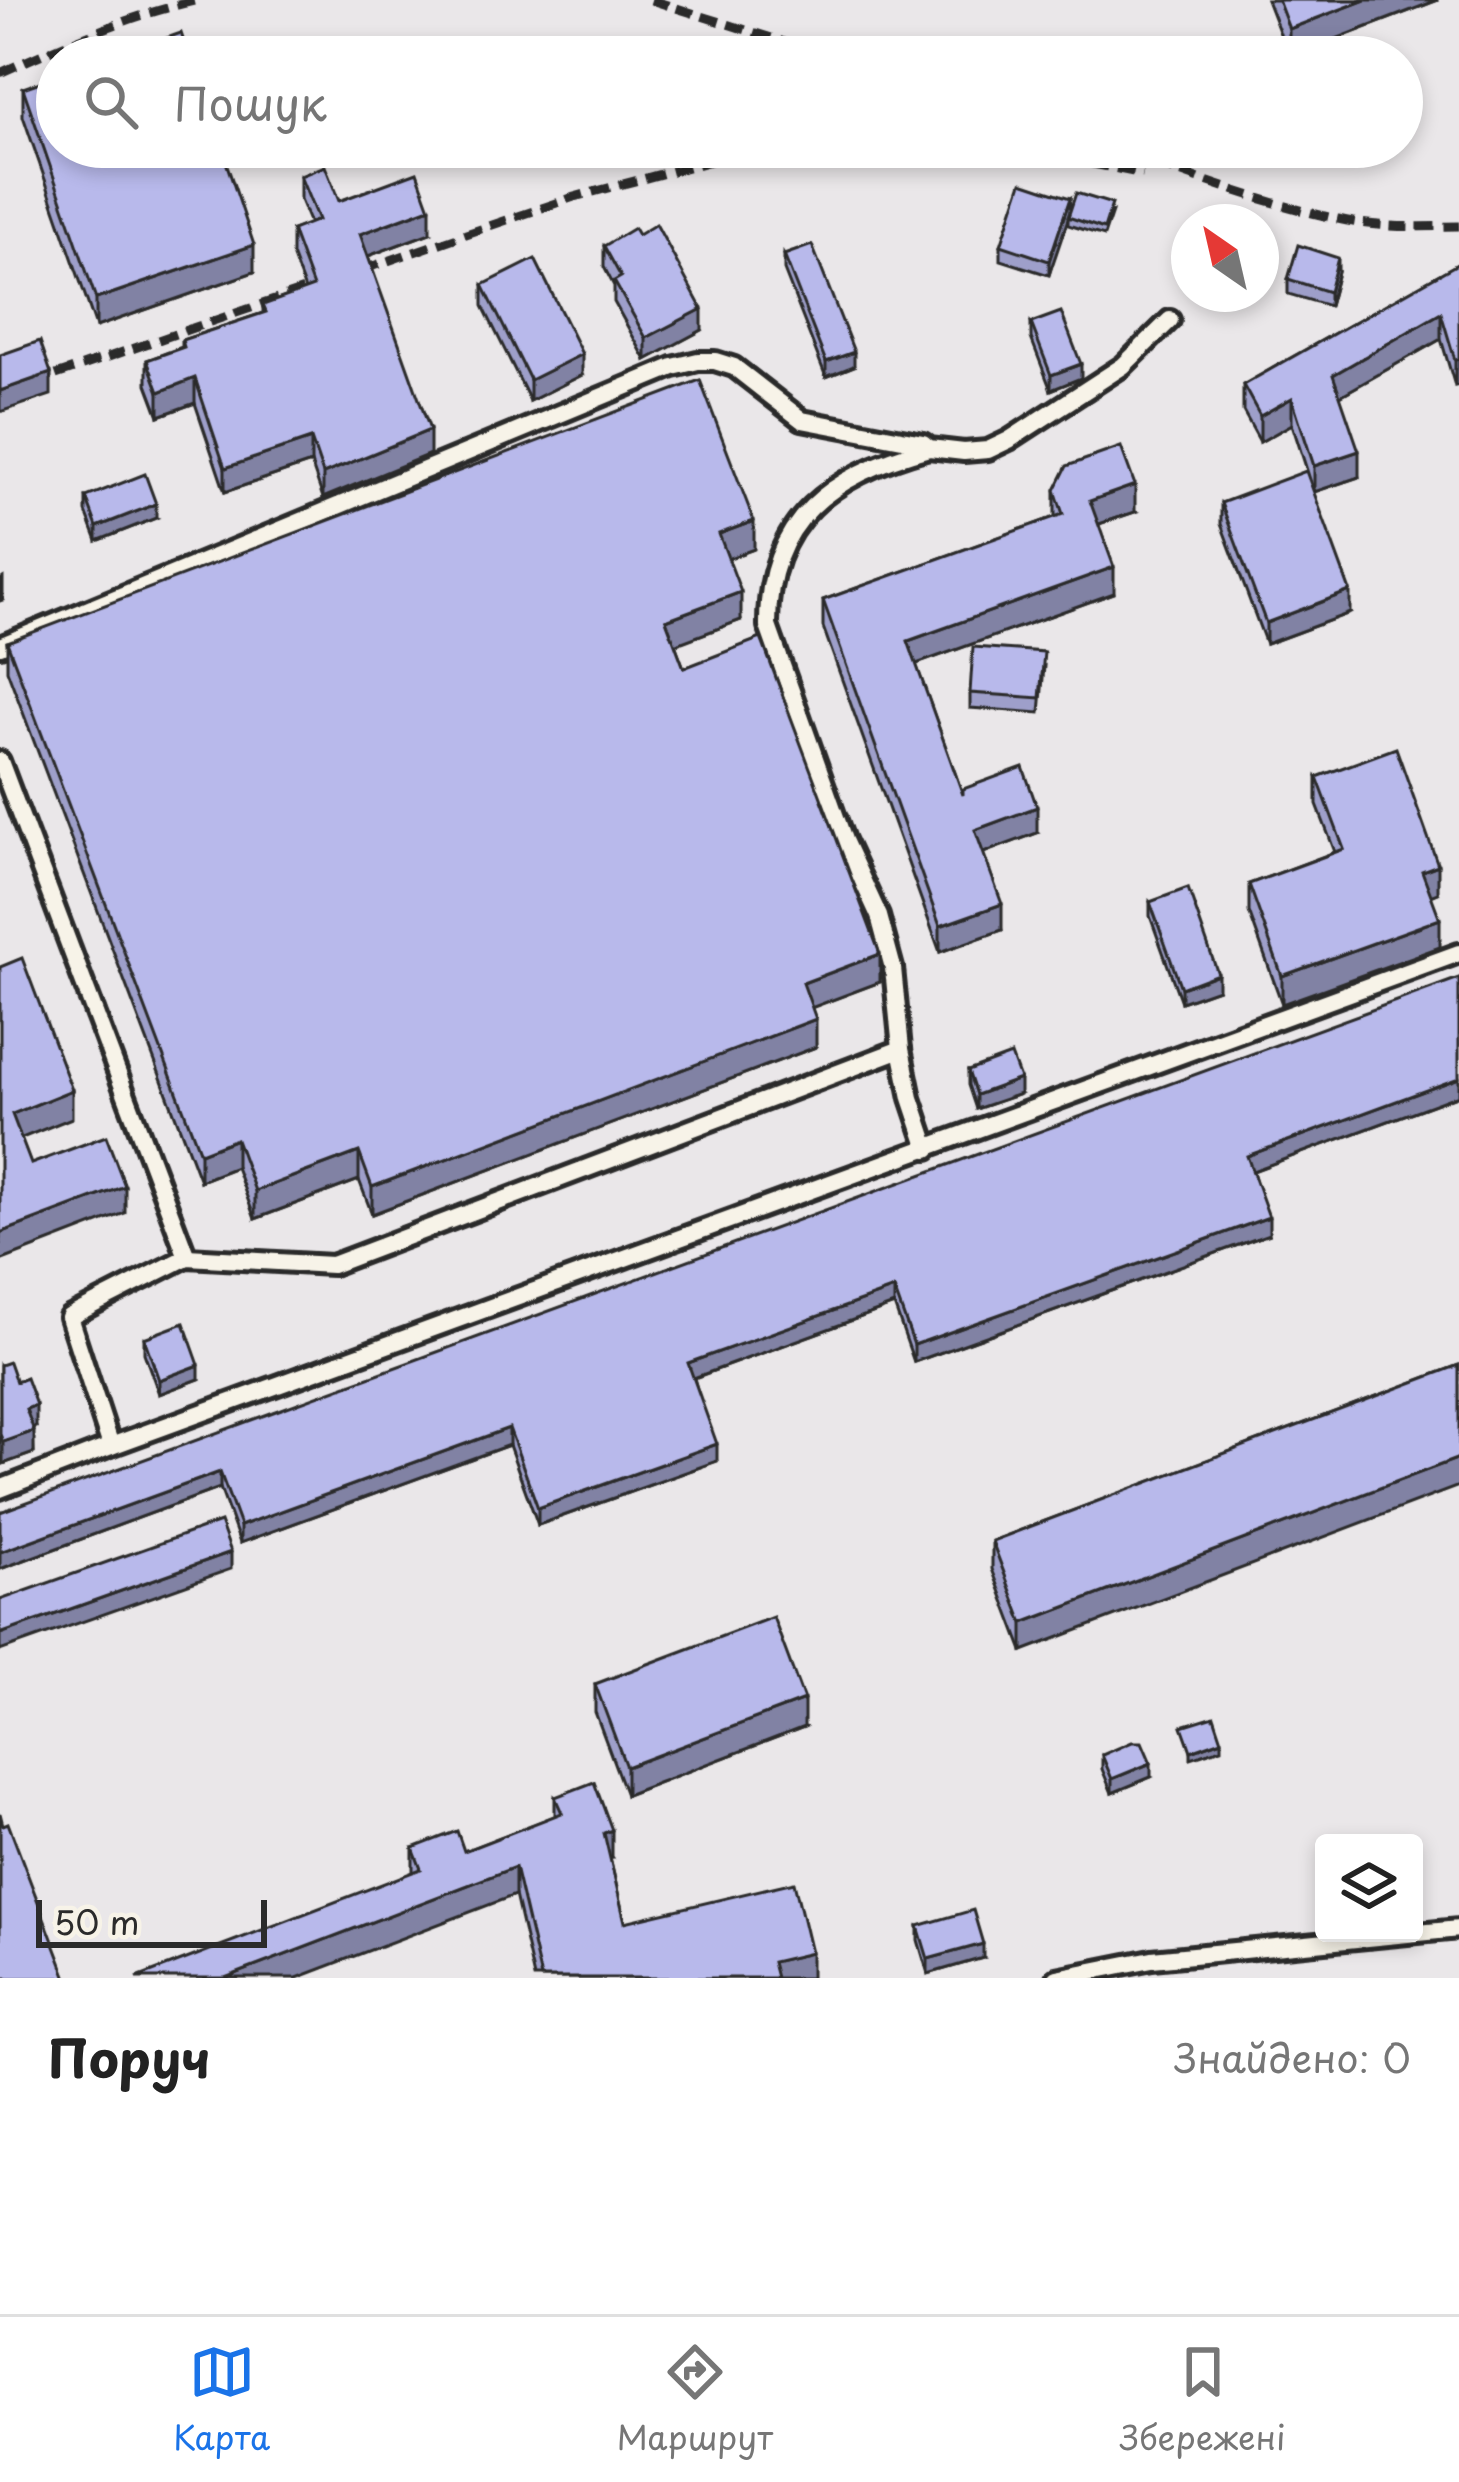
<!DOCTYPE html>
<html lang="uk">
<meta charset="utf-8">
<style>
body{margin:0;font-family:"Playpen Sans",sans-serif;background:#f6f6f6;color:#222}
.controls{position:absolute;right:36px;bottom:36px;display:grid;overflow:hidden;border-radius:12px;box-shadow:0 6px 18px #0003}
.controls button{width:108px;height:108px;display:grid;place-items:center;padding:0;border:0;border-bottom:3px solid #e0e0e0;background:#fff;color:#222;font:60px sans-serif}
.compass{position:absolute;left:1171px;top:204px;width:108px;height:108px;border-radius:50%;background:#fff;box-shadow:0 6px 18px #0003;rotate:326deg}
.scale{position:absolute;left:36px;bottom:30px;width:231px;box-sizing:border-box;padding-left:12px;border:6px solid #2b2b2b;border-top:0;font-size:33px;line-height:42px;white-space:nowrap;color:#2b2b2b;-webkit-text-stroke:9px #f7f3e8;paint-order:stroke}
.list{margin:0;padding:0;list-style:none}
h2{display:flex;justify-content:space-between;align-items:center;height:156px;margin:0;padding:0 48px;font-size:51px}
h2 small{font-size:39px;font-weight:400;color:#767676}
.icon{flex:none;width:66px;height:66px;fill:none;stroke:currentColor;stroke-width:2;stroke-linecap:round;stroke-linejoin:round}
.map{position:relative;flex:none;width:1459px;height:1978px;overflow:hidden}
.search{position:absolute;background:#fff;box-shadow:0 6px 18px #0003;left:36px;right:36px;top:36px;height:132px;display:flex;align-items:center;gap:30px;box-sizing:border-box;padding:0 42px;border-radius:66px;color:#767676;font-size:45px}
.sheet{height:336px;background:#fff}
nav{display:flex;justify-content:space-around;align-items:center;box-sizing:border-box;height:168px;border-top:3px solid #e0e0e0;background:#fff;font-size:33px;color:#767676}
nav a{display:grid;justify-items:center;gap:6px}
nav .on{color:#1a73e8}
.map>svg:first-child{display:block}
</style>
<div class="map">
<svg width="1459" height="1978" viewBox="0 0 1459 1978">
<rect width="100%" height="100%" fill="#eae7e9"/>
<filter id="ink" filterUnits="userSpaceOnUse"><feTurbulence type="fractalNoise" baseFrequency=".00833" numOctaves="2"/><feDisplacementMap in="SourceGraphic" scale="24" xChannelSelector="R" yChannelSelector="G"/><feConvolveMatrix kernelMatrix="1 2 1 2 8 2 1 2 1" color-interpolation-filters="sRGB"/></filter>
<g filter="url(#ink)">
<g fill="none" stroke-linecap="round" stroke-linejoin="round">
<g stroke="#2b2b2b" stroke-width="26">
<g id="lane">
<polyline points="0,646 673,367 698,361 715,361 734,367 802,420 923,443 929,448 964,452 988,450 1009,440 1123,366 1170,320"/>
<polyline points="0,761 187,1257"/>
<polyline points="901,1049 911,1098 928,1149"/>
<path d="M111 1446 69 1317 187 1257 332 1265 901 1049 893 968 879 916 844 840 768 626C767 519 833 474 929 448"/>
<polyline points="0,1489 111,1446 1459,953"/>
<polyline points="1057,1978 1152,1959 1459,1929"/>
</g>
</g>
<use href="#lane" stroke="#f7f3e8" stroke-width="16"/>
<g stroke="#2b2b2b" stroke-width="9" stroke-dasharray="18 9" stroke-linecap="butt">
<polyline points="651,0 832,57"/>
<path d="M0 73C64 44 130 15 199 0"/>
<polyline points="983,147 1027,151 1143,174"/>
<path d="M1105 147C1182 172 1259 202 1338 219 1378 228 1418 227 1459 226"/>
<polyline points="56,375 574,197 718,159 801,147"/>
</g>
</g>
<g fill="#9e9fca" stroke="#2b2b2b" stroke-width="3">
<polygon points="1267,0 1438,0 1289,57"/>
<polygon points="23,88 254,272 96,327 23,116"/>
<polygon points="300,176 339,201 430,233 368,256 430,454 323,498 311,463 225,492 195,403 159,416 147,384 147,360 182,347 182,340 263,313 263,305 305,290 292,255 292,230 310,224 300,200"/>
<polygon points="1070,198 1049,275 1001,260 1001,245"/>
<polygon points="1112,212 1104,236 1068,225 1068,217"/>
<polygon points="604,246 702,330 646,360 614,302 614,286 604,267"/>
<polygon points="784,255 854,366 826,377 784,270"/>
<polygon points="1459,263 1455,386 1441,339 1340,396 1359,477 1314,492 1292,424 1260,442 1243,411 1243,385"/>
<polygon points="1338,272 1329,306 1288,294 1288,279"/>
<polygon points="483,285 582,375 530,401 483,306"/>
<polygon points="1031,323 1081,378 1051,390 1031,338"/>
<polygon points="1055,490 1135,512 1099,524 1114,593 916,664 963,795 1037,833 983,853 1002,930 940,952 823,627 823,600 1055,517"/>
<polygon points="86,497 156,518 97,541 86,512"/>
<polygon points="1221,503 1350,613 1266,644 1221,524"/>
<polygon points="754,549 728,558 741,620 675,644 684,668 880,982 812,1007 816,1047 372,1214 359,1180 255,1219 236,1167 200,1181 7,670 7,642"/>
<polygon points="1044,666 1040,713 970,708 970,693"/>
<polygon points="1317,777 1438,893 1431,896 1440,947 1282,1004 1249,912 1249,884 1335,852 1317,805"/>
<polygon points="1150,902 1218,989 1181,1002 1150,916"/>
<polygon points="968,1071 1020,1094 976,1109 968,1085"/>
<polygon points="1459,1095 1253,1171 1269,1234 914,1362 894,1305 694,1378 717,1461 538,1525 509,1445 240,1543 220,1488 0,1569 0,1512"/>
<polygon points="144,1338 199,1379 159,1394 144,1353"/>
<polygon points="0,1365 16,1382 36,1427 33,1428 34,1453 3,1464 0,1455"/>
<polygon points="1459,1365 1023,1651 992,1569 992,1541"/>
<polygon points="595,1684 804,1727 626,1795 595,1712"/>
<polygon points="1102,1755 1151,1777 1112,1793 1102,1769"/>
<polygon points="555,1797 612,1858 610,1858 625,1922 811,1978 534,1978 515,1895 413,1872 413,1848 464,1851 555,1816"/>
<polygon points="918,1926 983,1958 928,1974 918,1940"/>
</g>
<g fill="#8182a4" stroke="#2b2b2b" stroke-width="3">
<polygon points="1365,0 1438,0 1289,57 1289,29"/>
<polygon points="1070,198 1070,213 1049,275 1049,261"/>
<polygon points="430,208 430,233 360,259 360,234"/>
<polygon points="254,245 254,272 96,327 96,299"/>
<polygon points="1338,258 1338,272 1329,306 1329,292"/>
<polygon points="702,309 702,330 646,360 646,338"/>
<polygon points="1441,313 1441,339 1333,400 1333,375"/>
<polygon points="854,352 854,366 826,377 826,362"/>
<polygon points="582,354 582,375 530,401 530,380"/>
<polygon points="1459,359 1459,385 1455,386 1455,360"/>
<polygon points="1081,364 1081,378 1051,390 1051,375"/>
<polygon points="51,373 51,395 0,412 0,391"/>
<polygon points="195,378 195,403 159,416 159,392"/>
<polygon points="1292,398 1292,424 1260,442 1260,416"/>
<polygon points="430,430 430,454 323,498 323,474"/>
<polygon points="311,439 311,463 225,492 225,468"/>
<polygon points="1359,451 1359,477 1314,492 1314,466"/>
<polygon points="1135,485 1135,512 1090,527 1090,501"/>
<polygon points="156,504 156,518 97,541 97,527"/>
<polygon points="754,521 754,549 719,562 719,534"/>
<polygon points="1114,567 1114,593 908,667 908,641"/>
<polygon points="3,578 3,600 0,601 0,580"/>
<polygon points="1350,591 1350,613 1266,644 1266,623"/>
<polygon points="741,592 741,620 666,648 666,620"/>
<polygon points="1037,807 1037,833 975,856 975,830"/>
<polygon points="1438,865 1438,893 1422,899 1422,871"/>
<polygon points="1002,904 1002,930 940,952 940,926"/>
<polygon points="1440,919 1440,947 1282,1004 1282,976"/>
<polygon points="880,954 880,982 803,1011 803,983"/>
<polygon points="1218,974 1218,989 1181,1002 1181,988"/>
<polygon points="816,1019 816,1047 372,1214 372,1187"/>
<polygon points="1459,1078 1459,1095 1247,1173 1247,1156"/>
<polygon points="1020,1079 1020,1094 976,1109 976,1095"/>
<polygon points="72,1090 72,1118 12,1142 12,1114"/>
<polygon points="236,1139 236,1167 200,1181 200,1153"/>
<polygon points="359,1152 359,1180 255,1219 255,1191"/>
<polygon points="125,1186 125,1213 0,1261 0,1233"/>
<polygon points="1269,1217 1269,1234 914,1362 914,1345"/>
<polygon points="894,1289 894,1305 688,1380 688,1363"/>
<polygon points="199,1365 199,1379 159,1394 159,1380"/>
<polygon points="36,1405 36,1427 26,1430 26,1409"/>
<polygon points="509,1428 509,1445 240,1543 240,1526"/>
<polygon points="34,1431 34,1453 3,1464 3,1442"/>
<polygon points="717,1444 717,1461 538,1525 538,1508"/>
<polygon points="1459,1458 1459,1486 1023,1651 1023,1623"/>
<polygon points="220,1472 220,1488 0,1569 0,1552"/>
<polygon points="231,1552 231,1569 0,1651 0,1634"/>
<polygon points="804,1700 804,1727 626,1795 626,1767"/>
<polygon points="1222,1740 1222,1748 1191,1758 1191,1751"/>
<polygon points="1151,1763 1151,1777 1112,1793 1112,1779"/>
<polygon points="612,1830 612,1858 604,1861 604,1833"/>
<polygon points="515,1867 515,1895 297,1978 225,1978"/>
<polygon points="983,1944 983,1958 928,1974 928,1959"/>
<polygon points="811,1953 811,1978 772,1978 772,1962"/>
</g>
<g fill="#b8b9eb" stroke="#2b2b2b" stroke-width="3">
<polygon points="1278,0 1365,0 1289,29"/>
<polygon points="181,33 189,57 113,57"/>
<polygon points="1205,42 1211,57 1165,57"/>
<polygon points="57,76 57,147 221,147 254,245 96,299 23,88"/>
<polygon points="325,166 339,201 417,172 430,208 360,234 430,430 323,474 311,439 225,468 195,378 159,392 147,360 184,347 182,340 266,312 263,305 313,287 292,230 318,220 300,176"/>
<polygon points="1022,182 1070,198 1049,261 1001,245"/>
<polygon points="1076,193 1112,204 1104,229 1068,217"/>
<polygon points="656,224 702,309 646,338 614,281 621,277 604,246 634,228 638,235"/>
<polygon points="812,245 854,352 826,362 784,255"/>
<polygon points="1298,245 1338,258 1329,292 1288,279"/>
<polygon points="535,259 582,354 530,380 483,285"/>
<polygon points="1459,263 1459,359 1455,360 1441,313 1333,375 1359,451 1314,466 1292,398 1260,416 1243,385"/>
<polygon points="1061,312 1081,364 1051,375 1031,323"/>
<polygon points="40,341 51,373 0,391 0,355"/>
<polygon points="700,380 754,521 719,534 741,592 666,620 684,668 761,638 880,954 803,983 816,1019 372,1187 359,1152 255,1191 236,1139 200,1153 7,642"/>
<polygon points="1121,447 1135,485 1090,501 1114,567 908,641 963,795 963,789 1023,767 1037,807 975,830 1002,904 940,926 823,600 1063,514 1055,490 1067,466"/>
<polygon points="1306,471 1350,591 1266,623 1221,503"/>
<polygon points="145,474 156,504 97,527 86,497"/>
<polygon points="973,647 1044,652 1040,698 970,693"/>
<polygon points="1396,748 1438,865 1422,871 1440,919 1282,976 1249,884 1344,849 1317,777"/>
<polygon points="1188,888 1218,974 1181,988 1150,902"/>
<polygon points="22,958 72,1090 12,1114 31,1164 106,1136 125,1186 0,1233 0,967"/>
<polygon points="1459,978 1459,1078 1247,1156 1269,1217 914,1345 894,1289 688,1363 717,1444 538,1508 509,1428 240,1526 220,1472 0,1552 0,1512"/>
<polygon points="1011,1055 1020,1079 976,1095 968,1071"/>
<polygon points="184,1323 199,1365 159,1380 144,1338"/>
<polygon points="9,1362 16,1382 26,1378 36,1405 26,1409 34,1431 3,1442 0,1434 0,1365"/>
<polygon points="1459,1365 1459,1458 1023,1623 992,1541"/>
<polygon points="220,1522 231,1552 0,1634 0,1600"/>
<polygon points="773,1617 804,1700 626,1767 595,1684"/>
<polygon points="1214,1716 1222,1740 1191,1751 1182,1726"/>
<polygon points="1132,1742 1142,1742 1151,1763 1112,1779 1102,1755"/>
<polygon points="594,1782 612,1830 604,1833 625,1922 794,1882 811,1953 772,1962 776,1978 541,1978 515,1867 225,1978 137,1978 421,1869 413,1848 457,1831 464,1851 562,1813 555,1797"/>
<polygon points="0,1813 3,1825 8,1823 67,1978 0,1978"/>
<polygon points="973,1910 983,1944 928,1959 918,1926"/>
</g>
</g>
</svg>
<div class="controls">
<button><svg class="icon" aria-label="layers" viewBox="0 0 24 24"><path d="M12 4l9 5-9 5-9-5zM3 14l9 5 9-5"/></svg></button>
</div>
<svg class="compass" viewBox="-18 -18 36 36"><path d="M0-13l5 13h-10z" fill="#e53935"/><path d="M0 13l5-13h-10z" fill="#767676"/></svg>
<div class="scale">50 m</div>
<div class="search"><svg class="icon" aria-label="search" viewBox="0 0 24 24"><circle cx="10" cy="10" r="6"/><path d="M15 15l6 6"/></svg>Пошук</div>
</div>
<section class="sheet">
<h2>Поруч<small>Знайдено: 0</small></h2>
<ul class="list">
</ul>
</section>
<nav>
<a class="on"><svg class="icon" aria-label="map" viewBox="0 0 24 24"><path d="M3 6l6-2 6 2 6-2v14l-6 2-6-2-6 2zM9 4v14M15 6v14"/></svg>Карта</a>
<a><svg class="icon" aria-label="directions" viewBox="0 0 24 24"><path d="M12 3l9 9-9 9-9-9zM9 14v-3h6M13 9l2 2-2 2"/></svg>Маршрут</a>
<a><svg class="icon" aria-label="saved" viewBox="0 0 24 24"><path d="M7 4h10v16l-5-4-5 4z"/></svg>Збережені</a>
</nav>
